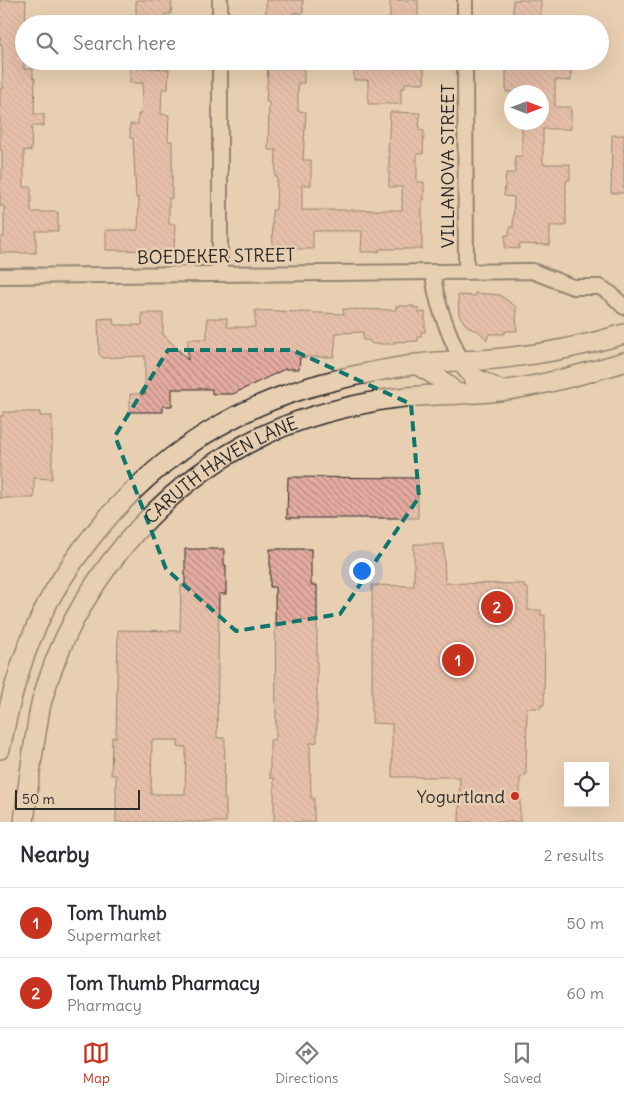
<!DOCTYPE html>
<style>
body{margin:0;font-family:Delius,sans-serif;background:#f7f7f7;color:#2b2b33}
.controls{position:absolute;right:15px;bottom:15px;display:grid;overflow:hidden;border-radius:0px;box-shadow:0 5px 20px #0002}
.controls button{width:45px;height:45px;display:grid;place-items:center;padding:0;border:0;border-bottom:1px solid #e1e1e2;background:#fff;color:#2b2b33;font:25px sans-serif}
.compass{position:absolute;left:504px;top:85px;width:45px;height:45px;border-radius:50%;background:#fff;box-shadow:0 5px 20px #0002;rotate:90deg}
.scale{position:absolute;left:15px;bottom:12px;width:125px;box-sizing:border-box;padding-left:5px;border:2px solid #2b2b2b;border-top:0;font-size:14px;line-height:18px;white-space:nowrap;color:#2b2b2b;-webkit-text-stroke:4px #e9cfb1;paint-order:stroke}
.you{position:absolute;left:361px;top:570px;width:18px;height:18px;margin:-12px;border:4px solid #fff;border-radius:50%;background:#1a73e8;box-shadow:0 0 0 8px #1a73e833}
.badge{display:grid;place-items:center;width:32px;height:32px;border-radius:50%;background:#c8321e;color:#fff;font-size:16px;font-weight:700}
.pin{position:absolute;translate:-50% -50%;border:2px solid #fff;box-shadow:0 1px 5px #0006}
.list{margin:0;padding:0;list-style:none}
h2{display:flex;justify-content:space-between;align-items:center;height:65px;margin:0;padding:0 20px;font-size:21px}
h2 small{font-size:16px;font-weight:400;color:#7c7c81}
.list li{display:grid;grid-template-columns:32px 1fr auto;gap:15px;align-items:center;box-sizing:border-box;height:70px;padding:0 20px;border-top:1px solid #e1e1e2}
.list b{display:block;font-size:19px;white-space:nowrap}
.list p{margin:0;font-size:16px;white-space:nowrap;color:#7c7c81}
.list em{font-size:16px;font-style:normal;color:#7c7c81}
.icon{flex:none;width:28px;height:28px;fill:none;stroke:currentColor;stroke-width:2;stroke-linecap:round;stroke-linejoin:round}
.map{position:relative;flex:none;width:624px;height:822px;overflow:hidden}
.search{position:absolute;background:#fff;box-shadow:0 5px 20px #0002;left:15px;right:15px;top:15px;height:55px;display:flex;align-items:center;gap:12px;box-sizing:border-box;padding:0 18px;border-radius:28px;color:#7c7c81;font-size:19px}
.sheet{height:205px;background:#fff}
nav{display:flex;justify-content:space-around;align-items:center;box-sizing:border-box;height:70px;border-top:1px solid #e1e1e2;background:#fff;font-size:14px;color:#7c7c81}
nav a{display:grid;justify-items:center;gap:2px}
nav .on{color:#c8321e}
.map>svg:first-child{display:block}
</style>
<div class="map">
<svg width="624" height="822" viewBox="0 0 624 822">
<defs>
<pattern id="building-back-hatch" width="6" height="6" patternUnits="userSpaceOnUse" patternTransform="scale(1.25)"><rect width="6" height="6" fill="#e4aba0"/><path d="M-1 5l2 2M0 0l6 6M5-1l2 2" fill="none" stroke="#b98b83"/></pattern>
</defs>
<rect width="100%" height="100%" fill="#e9cfb1"/>
<filter id="ink" filterUnits="userSpaceOnUse"><feTurbulence type="fractalNoise" baseFrequency=".02" numOctaves="2"/><feDisplacementMap in="SourceGraphic" scale="10" xChannelSelector="R" yChannelSelector="G"/><feConvolveMatrix kernelMatrix="1 2 1 2 8 2 1 2 1" color-interpolation-filters="sRGB"/></filter>
<g filter="url(#ink)">
<g fill="url(#building-back-hatch)" stroke="#2b2b2b" fill-rule="evenodd">
<polygon points="0,0 26,0 25,24 24,24 24,69 33,69 33,78 35,78 34,114 44,114 44,126 32,126 31,151 24,150 24,187 31,187 31,212 58,212 58,231 36,231 36,253 0,253 0,237 4,237 4,206 0,206 0,179 2,179 2,150 0,150 0,89 3,89 2,44 0,44"/>
<polygon points="136,0 172,0 171,14 165,14 165,24 136,24"/>
<polygon points="266,0 303,0 303,13 293,13 293,24 266,24"/>
<rect x="390" y="0" width="28" height="24"/>
<rect x="513" y="0" width="28" height="24"/>
<polygon points="571,61 571,81 555,80 555,107 571,107 571,129 543,129 543,164 570,164 570,180 567,180 566,184 566,226 550,226 550,245 519,244 519,249 505,248 505,235 509,235 510,227 513,227 514,197 504,196 506,173 515,173 515,156 522,156 522,122 542,122 542,92 506,92 506,71 508,71 508,62"/>
<polygon points="354,64 424,65 424,83 405,83 405,88 401,88 401,104 368,104 368,80 354,80"/>
<polygon points="268,65 304,65 304,83 298,83 298,111 306,112 303,160 311,160 311,185 302,185 302,210 402,210 402,187 389,187 389,153 388,153 390,112 420,113 419,130 424,131 423,154 417,154 417,182 424,182 424,200 422,200 422,249 379,249 379,252 361,252 362,231 313,231 313,249 273,249 272,210 276,210 277,176 275,176 276,150 268,150 269,102 266,102"/>
<polygon points="130,67 169,69 168,89 162,89 161,114 169,115 168,141 172,141 172,198 169,198 169,224 175,224 174,251 106,250 106,230 138,230 139,198 136,198 133,138 130,138 130,124 138,124 138,114 141,114 143,83 130,83"/>
<polygon points="612,135 624,135 624,193 611,193"/>
<polygon points="475,293 500,295 516,307 517,331 505,331 505,334 489,334 487,340 477,330 473,330 465,324 459,315 458,295 475,296"/>
<polygon points="396,306 414,306 414,308 419,308 419,313 425,312 425,332 421,332 421,337 418,337 418,341 394,342 394,344 372,344 368,340 363,340 363,332 336,333 334,357 300,357 299,369 285,369 233,394 212,394 212,389 172,389 172,406 163,406 163,412 130,412 130,394 145,394 145,356 103,358 99,354 98,319 113,318 114,325 142,325 142,313 163,313 163,334 188,360 188,339 207,339 207,318 227,318 227,327 255,327 255,310 344,314 343,309 396,310"/>
<polygon points="3,412 40,412 40,416 52,416 52,479 34,478 34,498 0,498 0,416 3,416"/>
<polygon points="288,477 418,478 418,518 287,518"/>
<polygon points="414,544 444,544 445,583 524,584 524,588 528,588 528,610 541,610 541,615 545,615 544,705 541,705 541,708 527,708 526,775 520,778 520,822 459,822 460,777 392,777 392,724 372,723 372,585 414,586"/>
<path d="M185 549H224V565H226V594H219L217 738H225L224 799H226V822H116V775H111L112 737H116L118 630 180 631 181 585H185ZM152 740H178V747H186L185 794H151Z"/>
<polygon points="270,549 311,549 311,585 317,585 317,742 310,743 311,798 314,798 314,822 274,822 274,778 270,778 270,740 276,739 275,587 270,587"/>
</g>
<g fill="none" stroke-linecap="round" stroke-linejoin="round">
<g stroke="#2b2b2b" stroke-width="18">
<g id="street">
<polyline points="465,0 465,24"/>
<polyline points="220,24 220,0"/>
<polyline points="465,61 466,272"/>
<path d="M433 272C435 303 449 333 461 361"/>
<polyline points="220,274 220,61"/>
<polyline points="0,276 532,271 573,287 600,287 611,294 624,307"/>
</g>
</g>
<g stroke="#2b2b2b" stroke-width="22">
<g id="secondary">
<polyline points="461,361 474,378 500,390"/>
<path d="M415 364C432 372 444 380 456 394"/>
<path d="M0 749C9 705 19 663 38 623 47 601 60 581 73 562 123 490 190 433 272 400 317 382 364 373 412 365 439 360 467 362 494 359 539 355 581 347 624 334"/>
<path id="s1" d="M24 822C27 792 31 763 36 733 38 722 39 710 42 700 74 587 156 488 262 436 297 419 335 409 372 402 414 393 457 396 499 391 542 386 583 374 624 362"/>
</g>
</g>
<use href="#street" stroke="#e9cfb1" stroke-width="14"/>
<use href="#secondary" stroke="#e9cfb1" stroke-width="19"/>
</g>
</g>
<path d="M0 0H624V822H0ZM168 350H292L411 404 419 497 340 614 236 631 166 569 115 436Z" fill="#e9cfb1" fill-opacity=".55" fill-rule="evenodd"/>
<path fill="none" stroke="#0f766e" stroke-width="4" stroke-dasharray="10 6" stroke-linejoin="round" d="M168 350H292L411 404 419 497 340 614 236 631 166 569 115 436Z"/>
<circle fill="#c8321e" stroke="#e9cfb1" stroke-width="2" cx="515" cy="796" r="5"/>
<g text-anchor="middle" dominant-baseline="central" stroke-width="5" stroke-linejoin="round" paint-order="stroke">
<g font-size="18" fill="#2b2b2b" stroke="#e9cfb1">
<text transform="translate(447 166) rotate(-90)">VILLANOVA STREET</text>
<text transform="translate(216 256) rotate(-1)">BOEDEKER STREET</text>
<text stroke="none"><textPath href="#s1" startOffset="424">CARUTH HAVEN LANE</textPath></text>
</g>
<g font-size="18" fill="#2b2b2b" stroke="#e9cfb1" text-anchor="end">
<text x="505" y="796">Yogurtland</text>
</g>
</g>
</svg>
<div class="controls">
<button><svg class="icon" aria-label="locate" viewBox="0 0 24 24"><circle cx="12" cy="12" r="6"/><path d="M12 2v4M12 18v4M2 12h4M18 12h4"/></svg></button>
</div>
<svg class="compass" viewBox="-18 -18 36 36"><path d="M0-13l5 13h-10z" fill="#e53935"/><path d="M0 13l5-13h-10z" fill="#7c7c81"/></svg>
<div class="scale">50 m</div>
<div class="you"></div>
<div class="pin badge" style="left:458px;top:660px">1</div>
<div class="pin badge" style="left:497px;top:607px">2</div>
<div class="search"><svg class="icon" aria-label="search" viewBox="0 0 24 24"><circle cx="10" cy="10" r="6"/><path d="M15 15l6 6"/></svg>Search here</div>
</div>
<section class="sheet">
<h2>Nearby<small>2 results</small></h2>
<ul class="list">
<li><span class="badge">1</span><div><b>Tom Thumb</b><p>Supermarket</p></div><em>50 m</em></li>
<li><span class="badge">2</span><div><b>Tom Thumb Pharmacy</b><p>Pharmacy</p></div><em>60 m</em></li>
</ul>
</section>
<nav>
<a class="on"><svg class="icon" aria-label="map" viewBox="0 0 24 24"><path d="M3 6l6-2 6 2 6-2v14l-6 2-6-2-6 2zM9 4v14M15 6v14"/></svg>Map</a>
<a><svg class="icon" aria-label="directions" viewBox="0 0 24 24"><path d="M12 3l9 9-9 9-9-9zM9 14v-3h6M13 9l2 2-2 2"/></svg>Directions</a>
<a><svg class="icon" aria-label="saved" viewBox="0 0 24 24"><path d="M7 4h10v16l-5-4-5 4z"/></svg>Saved</a>
</nav>
